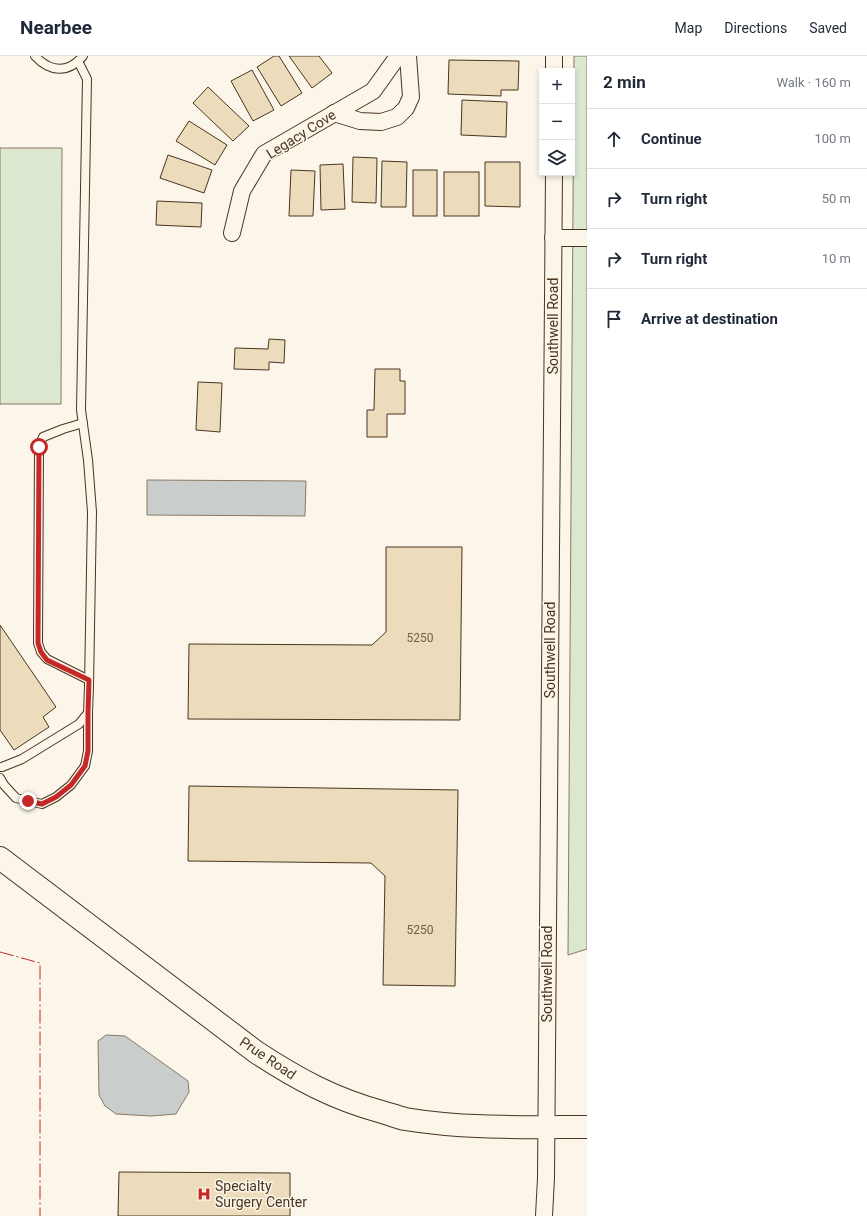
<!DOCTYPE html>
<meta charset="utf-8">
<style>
body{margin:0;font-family:Roboto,sans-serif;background:#f2f2f3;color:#1f2937}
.controls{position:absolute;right:12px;top:12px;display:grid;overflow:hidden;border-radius:0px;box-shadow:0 2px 6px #0003}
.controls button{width:36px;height:36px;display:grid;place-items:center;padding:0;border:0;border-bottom:1px solid #e0e1e3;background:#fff;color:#1f2937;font:20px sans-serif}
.stop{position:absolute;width:12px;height:12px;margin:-9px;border:3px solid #c62828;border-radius:50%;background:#fff}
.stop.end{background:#c62828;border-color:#fff;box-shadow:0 1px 4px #0008}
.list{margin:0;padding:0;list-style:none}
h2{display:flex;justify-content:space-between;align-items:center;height:52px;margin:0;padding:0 16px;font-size:17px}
h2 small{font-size:13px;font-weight:400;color:#747a83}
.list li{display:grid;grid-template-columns:26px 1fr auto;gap:12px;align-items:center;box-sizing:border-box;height:60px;padding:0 16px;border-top:1px solid #e0e1e3}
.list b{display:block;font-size:15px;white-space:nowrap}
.list em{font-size:13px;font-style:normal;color:#747a83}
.icon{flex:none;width:22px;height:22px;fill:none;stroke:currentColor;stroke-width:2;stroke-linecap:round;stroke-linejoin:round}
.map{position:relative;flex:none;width:587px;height:1160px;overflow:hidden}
header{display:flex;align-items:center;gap:24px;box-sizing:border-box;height:56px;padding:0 20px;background:#fff;border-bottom:1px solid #e0e1e3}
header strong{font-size:19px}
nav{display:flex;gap:22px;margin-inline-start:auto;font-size:14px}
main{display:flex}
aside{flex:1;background:#fff}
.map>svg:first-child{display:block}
</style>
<header>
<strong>Nearbee</strong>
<nav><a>Map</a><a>Directions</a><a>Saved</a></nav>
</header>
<main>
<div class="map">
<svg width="587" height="1160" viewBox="0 0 587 1160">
<rect width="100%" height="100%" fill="#fbf6e9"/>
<g fill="#dce7d0" stroke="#887966">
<polygon points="574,0 587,0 587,893 568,899"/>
<polygon points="0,92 62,92 61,348 0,348"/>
</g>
<g fill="#c9cecd" stroke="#887966">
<polygon points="147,424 306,425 305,460 147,459"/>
<polygon points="106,979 125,980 188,1025 189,1036 176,1058 151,1060 116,1058 105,1050 99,1039 98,985"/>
</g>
<g fill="#ecdcbc" stroke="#4a3520">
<polygon points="274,0 279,0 302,37 281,50 257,11"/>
<polygon points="289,0 319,0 332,17 312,32"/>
<polygon points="449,4 519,5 518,34 501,34 501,40 448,38"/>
<polygon points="252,14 274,54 253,65 231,25"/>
<polygon points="208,31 249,70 233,85 193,47"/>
<polygon points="462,44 507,46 506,81 461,79"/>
<polygon points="189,65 227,89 215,109 176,85"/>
<polygon points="168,99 212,114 204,137 160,122"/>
<polygon points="353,101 377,102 376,147 352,146"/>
<polygon points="382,105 407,106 406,151 381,151"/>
<polygon points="485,106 520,106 520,151 485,150"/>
<polygon points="343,108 345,153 321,154 320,109"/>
<polygon points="291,114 315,115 313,160 289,160"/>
<rect x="413" y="114" width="24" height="46"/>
<rect x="444" y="116" width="35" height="44"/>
<polygon points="157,145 202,147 201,171 156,169"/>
<polygon points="269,283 285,284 284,307 269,306 269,314 234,313 235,292 268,293"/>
<polygon points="375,313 400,313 400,325 405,325 405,358 387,358 387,381 367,381 367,354 374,354"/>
<polygon points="198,326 222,327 220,376 196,374"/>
<polygon points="386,491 462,491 460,664 188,663 189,588 372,589 386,576"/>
<polygon points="0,569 56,651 43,661 49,671 14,694 0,674"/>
<polygon points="189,730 458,734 455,930 383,929 385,820 371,807 188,805"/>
<polygon points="119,1116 290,1117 290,1160 118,1160"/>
</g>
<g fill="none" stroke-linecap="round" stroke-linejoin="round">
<g stroke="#4a3520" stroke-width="10">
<g id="lane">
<path d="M35 0C50 16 68 18 83 0"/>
<polyline points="83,367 63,373 43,381 39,391 38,587 41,596 47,603 89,624"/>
<polyline points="0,711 2,711 22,703 79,668 88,657 89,630 92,456 88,404 81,354 87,23 78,5"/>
<polyline points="0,722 4,729 16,742 42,748 56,741 71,729 85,710 88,695 88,657"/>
</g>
</g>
<g stroke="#4a3520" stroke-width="18">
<g id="street">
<polyline points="554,15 554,0"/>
<polyline points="334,57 360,65 381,66 397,61 406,52 411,41 408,0"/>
<polyline points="232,177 242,135 264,98 373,35 398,0"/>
<polyline points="553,182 587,182"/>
<polyline points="544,1160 546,1122 554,117"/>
</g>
</g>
<g stroke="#4a3520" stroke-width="24">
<path id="secondary" d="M0 802 256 996C297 1023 334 1043 382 1056 389 1058 397 1061 405 1063 465 1073 527 1071 587 1071"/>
</g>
<use href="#lane" stroke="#fbf6e9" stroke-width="8"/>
<use href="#street" stroke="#fbf6e9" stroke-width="16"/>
<use href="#secondary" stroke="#fbf6e9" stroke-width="22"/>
<polyline stroke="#c62828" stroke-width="1" stroke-dasharray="14 3 2 3" stroke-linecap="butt" points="0,896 40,907 40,1160"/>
</g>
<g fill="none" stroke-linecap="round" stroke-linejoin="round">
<polyline stroke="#c62828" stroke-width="5" points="28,745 42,748 56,741 71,729 85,710 88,695 88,657 89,624 47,604 41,596 38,587 39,391"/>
</g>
<defs>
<g id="hospital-bare" transform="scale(1.08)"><path d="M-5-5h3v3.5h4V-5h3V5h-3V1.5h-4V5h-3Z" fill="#c62828" stroke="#fbf6e9" stroke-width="2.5" paint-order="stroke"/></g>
</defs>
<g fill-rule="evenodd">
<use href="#hospital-bare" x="204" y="1138"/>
</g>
<g text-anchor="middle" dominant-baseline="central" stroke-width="3" stroke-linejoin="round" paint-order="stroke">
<g font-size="12" fill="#725f47">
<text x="420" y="582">5250</text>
<text x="420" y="874">5250</text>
</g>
<g font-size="14" fill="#4a3520" stroke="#fbf6e9">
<text transform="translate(301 78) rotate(-32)">Legacy Cove</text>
<text transform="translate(553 270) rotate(-90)">Southwell Road</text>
<text transform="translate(550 594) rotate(-90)">Southwell Road</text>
<text transform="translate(547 918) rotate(-90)">Southwell Road</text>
<text transform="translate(268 1002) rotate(34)">Prue Road</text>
</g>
<g font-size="14" fill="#4a3520" stroke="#fbf6e9" text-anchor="start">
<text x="215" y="1130">Specialty<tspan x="215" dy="16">Surgery Center</tspan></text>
</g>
</g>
</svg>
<div class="controls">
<button>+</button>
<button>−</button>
<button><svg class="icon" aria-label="layers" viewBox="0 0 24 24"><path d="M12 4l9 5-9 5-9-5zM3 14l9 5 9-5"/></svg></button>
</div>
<div class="stop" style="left:39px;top:391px"></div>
<div class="stop end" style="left:28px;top:745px"></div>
</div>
<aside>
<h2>2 min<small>Walk · 160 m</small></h2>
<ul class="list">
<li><svg class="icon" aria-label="ahead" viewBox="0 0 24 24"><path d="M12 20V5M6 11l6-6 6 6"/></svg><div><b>Continue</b></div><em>100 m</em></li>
<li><svg class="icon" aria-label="right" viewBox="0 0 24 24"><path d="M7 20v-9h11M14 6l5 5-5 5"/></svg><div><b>Turn right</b></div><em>50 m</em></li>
<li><svg class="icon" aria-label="right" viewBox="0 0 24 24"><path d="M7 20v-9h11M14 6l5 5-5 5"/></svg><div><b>Turn right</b></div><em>10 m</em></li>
<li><svg class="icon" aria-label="arrive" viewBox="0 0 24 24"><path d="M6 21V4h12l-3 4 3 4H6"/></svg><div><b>Arrive at destination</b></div></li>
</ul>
</aside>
</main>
